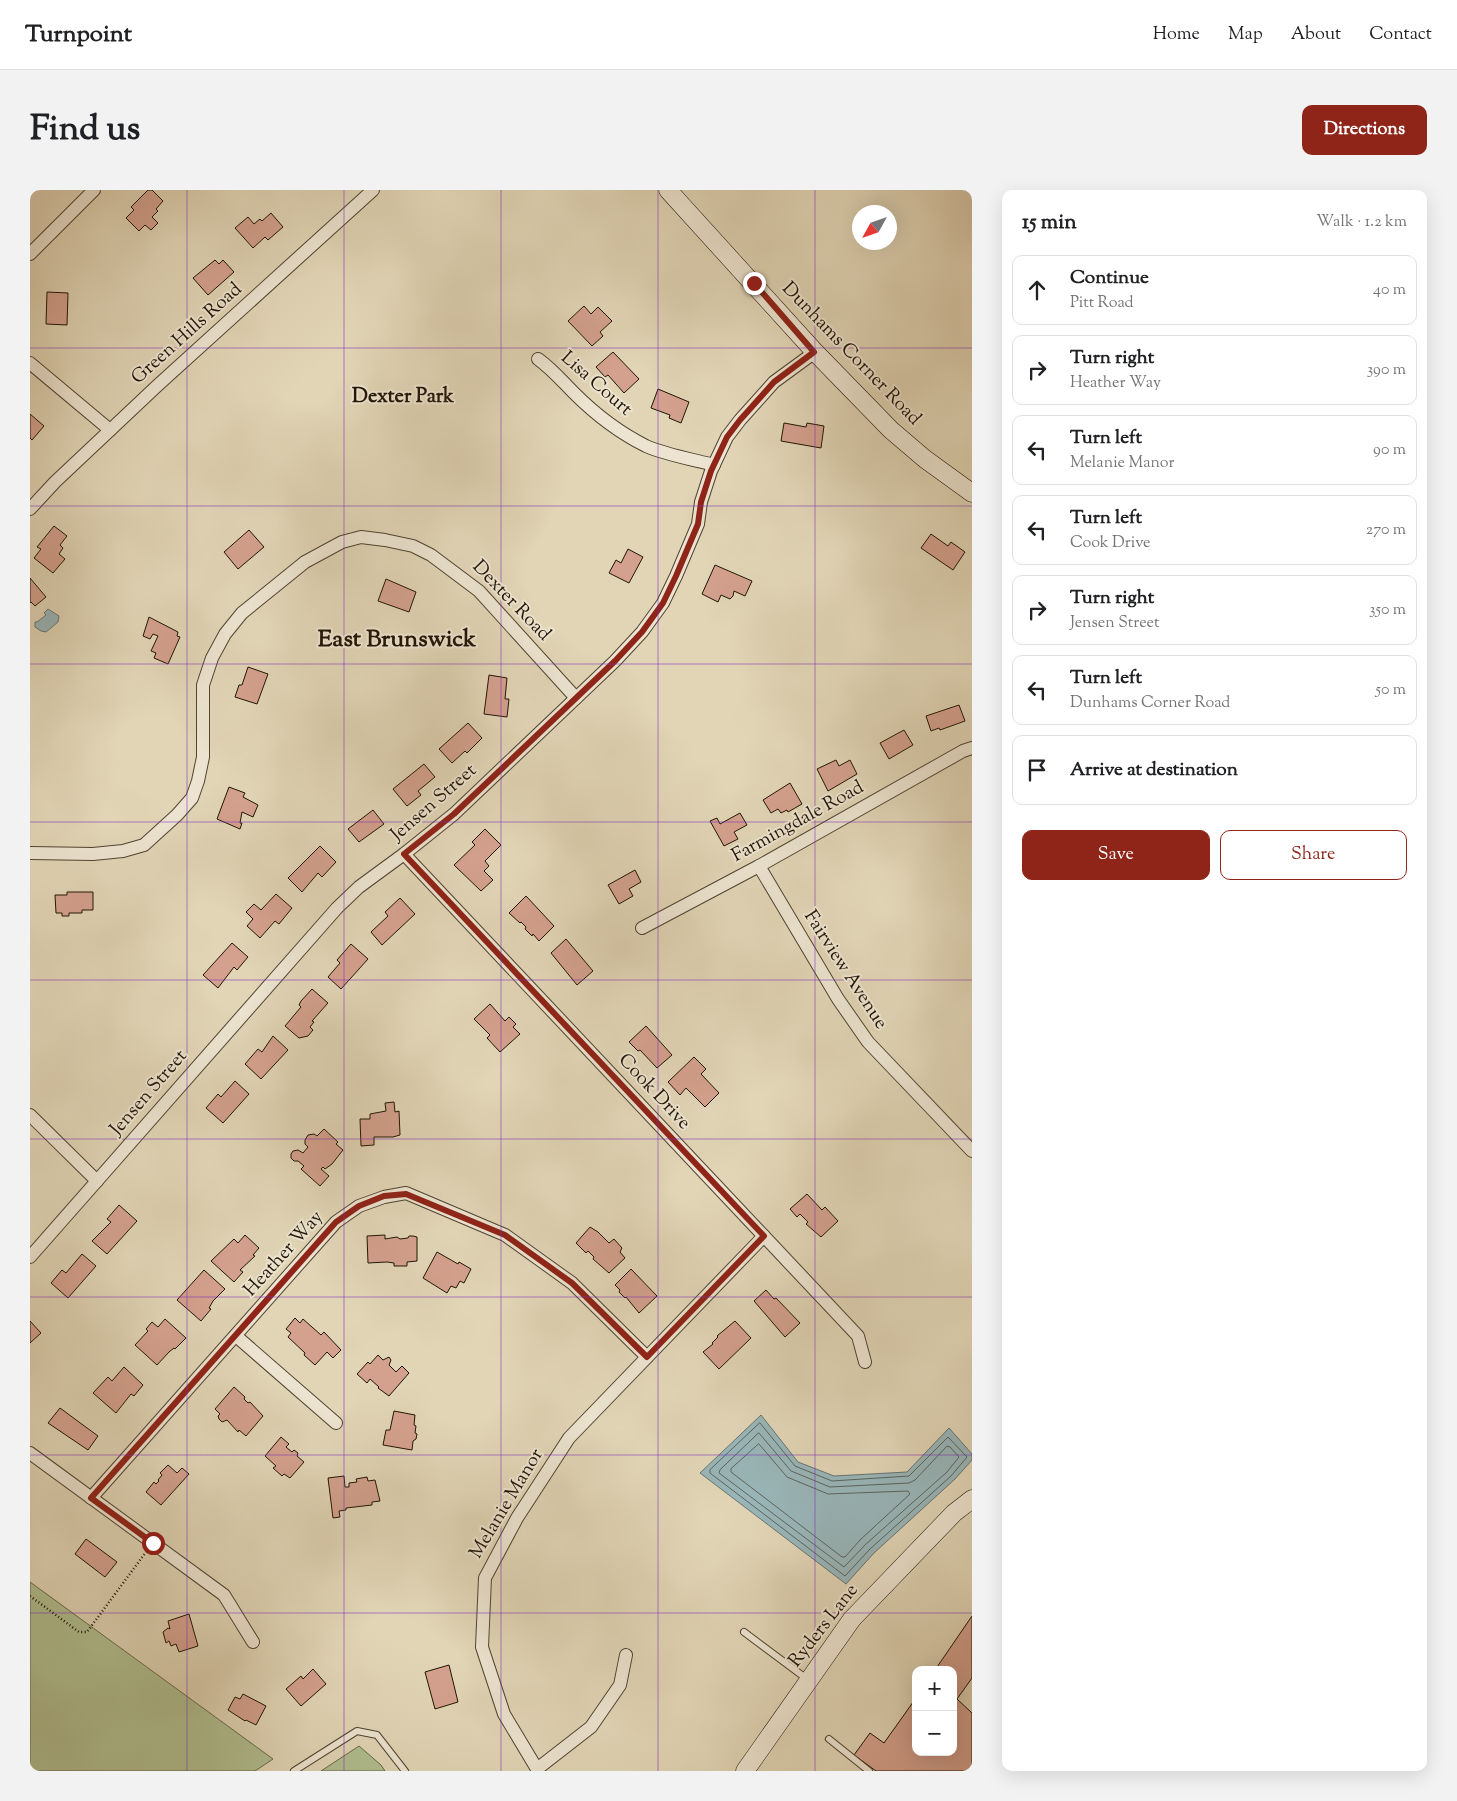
<!DOCTYPE html>
<meta charset="utf-8">
<style>
body{margin:0;font-family:"Sorts Mill Goudy",serif;background:#f2f2f2;color:#202124}
.controls{position:absolute;right:15px;bottom:15px;display:grid;overflow:hidden;border-radius:10px;box-shadow:0 5px 20px #0002}
.controls button{width:45px;height:45px;display:grid;place-items:center;padding:0;border:0;border-bottom:1px solid #e0e0e0;background:#fff;color:#202124;font:25px sans-serif}
.compass{position:absolute;left:822px;top:15px;width:45px;height:45px;border-radius:50%;background:#fff;box-shadow:0 5px 20px #0002;rotate:230deg}
.stop{position:absolute;width:15px;height:15px;margin:-11px;border:4px solid #8f2418;border-radius:50%;background:#fff}
.stop.end{background:#8f2418;border-color:#fff;box-shadow:0 1px 5px #0008}
.list{margin:0;padding:0;list-style:none}
h2{display:flex;justify-content:space-between;align-items:center;height:65px;margin:0;padding:0 20px;font-size:21px}
h2 small{font-size:16px;font-weight:400;color:#757577}
.list li{display:grid;grid-template-columns:32px 1fr auto;gap:15px;align-items:center;box-sizing:border-box;height:70px;margin:0 10px 10px;padding:0 10px;border:1px solid #e0e0e0;border-radius:10px}
.list b{display:block;font-size:19px;white-space:nowrap}
.list p{margin:0;font-size:16px;white-space:nowrap;color:#757577}
.list em{font-size:16px;font-style:normal;color:#757577}
.actions{display:flex;gap:10px;padding:15px 20px}
.actions a{flex:1;padding:11px 0;border:1px solid #8f2418;border-radius:10px;text-align:center;font-size:18px;color:#8f2418}
.actions .main{background:#8f2418;color:#fff}
.icon{flex:none;width:28px;height:28px;fill:none;stroke:currentColor;stroke-width:2;stroke-linecap:round;stroke-linejoin:round}
.map{position:relative;flex:none;width:942px;height:1581px;overflow:hidden;border-radius:10px}
header{display:flex;align-items:center;gap:30px;box-sizing:border-box;height:70px;padding:0 25px;background:#fff;border-bottom:1px solid #e0e0e0}
header strong{font-size:24px}
nav{display:flex;gap:28px;margin-inline-start:auto;font-size:18px}
.intro{display:flex;align-items:center;justify-content:space-between;box-sizing:border-box;height:120px;padding:0 30px}
h1{margin:0;font-size:35px}
.button{padding:12px 22px;border-radius:10px;background:#8f2418;color:#fff;font-size:18px;font-weight:700}
main{display:flex;gap:30px;padding:0 30px}
aside{flex:1;background:#fff;border-radius:10px;box-shadow:0 5px 20px #0002}
.map>svg:first-child{display:block}
</style>
<header>
<strong>Turnpoint</strong>
<nav><a>Home</a><a>Map</a><a>About</a><a>Contact</a></nav>
</header>
<div class="intro"><h1>Find us</h1><a class="button">Directions</a></div>
<main>
<div class="map">
<svg width="942" height="1581" viewBox="0 0 942 1581">
<rect width="100%" height="100%" fill="#e1d5b6"/>
<filter id="stains"><feTurbulence type="fractalNoise" baseFrequency=".004" numOctaves="4"/><feColorMatrix values="0 0 0 0 .2 0 0 0 0 .09 0 0 0 0 .02 0 0 0 .5 -.17"/></filter>
<radialGradient id="worn" r=".72"><stop offset=".6" stop-color="#630" stop-opacity="0"/><stop offset="1" stop-color="#630" stop-opacity=".3"/></radialGradient>
<g fill="#b0be90" stroke="#68694a">
<polygon points="0,1392 243,1569 225,1581 0,1581"/>
<polygon points="329,1556 351,1575 355,1581 291,1581"/>
</g>
<g fill="#99b6b9" stroke="#697571">
<polygon points="18,419 29,426 28,432 16,442 11,441 5,437 5,432 7,432 16,425 14,423"/>
<polygon points="731,1225 768,1272 804,1286 877,1282 919,1238 942,1264 942,1270 925,1289 844,1363 816,1394 670,1283"/>
</g>
<g fill="none" stroke-linecap="round" stroke-linejoin="round">
<g stroke="#5c655f" stroke-width="1">
<polygon points="730,1233 765,1276 802,1291 879,1286 918,1247 937,1267 921,1286 840,1359 815,1386 680,1283 680,1280"/>
<polygon points="729,1243 761,1281 800,1297 879,1293 885,1290 917,1256 920,1257 929,1267 917,1282 836,1354 814,1377 689,1283 690,1280"/>
<polygon points="729,1254 757,1287 798,1304 878,1301 880,1304 830,1350 815,1367 812,1367 701,1282 701,1279"/>
</g>
</g>
<g fill="#d4a18e" stroke="#201405">
<polygon points="118,0 122,0 133,11 126,19 128,21 122,27 128,33 121,40 115,35 109,41 96,28 104,20 101,17"/>
<polygon points="241,23 253,37 238,50 235,47 223,58 205,38 218,27 224,34 230,29 232,31"/>
<polygon points="185,70 189,74 193,70 204,82 178,105 163,88"/>
<polygon points="17,102 38,103 37,135 16,134"/>
<polygon points="554,116 561,124 568,117 582,131 570,142 573,146 562,156 538,131"/>
<polygon points="583,162 609,189 594,203 578,185 575,187 566,177"/>
<polygon points="628,199 659,212 651,233 639,228 640,225 621,218"/>
<polygon points="0,224 14,236 2,250 0,248"/>
<polygon points="754,233 776,237 777,233 794,236 791,258 751,251"/>
<polygon points="24,336 37,346 30,355 33,358 29,364 35,369 23,383 4,368 11,359 7,357"/>
<polygon points="219,340 234,357 208,379 194,362"/>
<polygon points="901,344 918,356 921,352 935,362 923,380 891,358"/>
<polygon points="598,359 613,367 599,393 579,383 586,370 591,373"/>
<polygon points="685,375 722,391 715,406 704,401 703,406 700,409 691,405 688,412 672,404"/>
<polygon points="0,388 16,407 5,416 1,412 0,413"/>
<polygon points="356,389 386,402 379,422 348,411"/>
<polygon points="119,427 148,442 147,446 150,447 138,474 124,468 126,463 121,461 128,446 123,444 120,449 113,446"/>
<polygon points="218,477 238,484 227,514 205,507 209,495 212,495"/>
<polygon points="459,485 477,488 475,509 479,509 477,527 454,524"/>
<polygon points="929,515 935,531 910,540 909,538 901,541 896,526"/>
<polygon points="438,533 452,548 437,563 435,561 422,573 409,559"/>
<polygon points="874,540 883,555 859,569 850,553"/>
<polygon points="806,570 809,576 820,570 827,584 798,601 787,579"/>
<polygon points="394,574 405,587 388,601 391,605 377,616 363,599"/>
<polygon points="760,593 772,614 758,622 757,620 751,623 748,619 741,623 733,610"/>
<polygon points="199,597 215,603 213,607 228,615 223,627 212,622 210,633 212,633 210,639 187,629"/>
<polygon points="343,620 354,634 329,652 318,639"/>
<polygon points="710,623 717,635 704,642 708,649 694,656 680,631 687,628 690,634"/>
<polygon points="455,639 471,655 455,671 459,676 454,681 463,690 451,701 424,675 445,655 442,652"/>
<polygon points="290,656 306,672 292,687 288,683 272,702 258,688"/>
<polygon points="605,680 611,692 599,699 603,706 589,714 578,695"/>
<polygon points="37,702 63,702 63,720 52,720 52,723 39,723 39,726 32,726 32,723 26,723 25,705 37,705"/>
<polygon points="246,704 262,718 249,734 245,731 230,748 217,736 223,729 216,722 224,714 231,720"/>
<polygon points="496,706 524,736 509,751 503,744 502,746 495,739 496,737 491,732 490,733 479,723"/>
<polygon points="370,708 385,724 352,755 341,742 358,726 355,722"/>
<polygon points="536,749 563,781 547,795 521,763"/>
<polygon points="202,753 218,767 207,780 204,777 188,798 173,785"/>
<polygon points="321,754 338,769 311,799 298,787 310,773 307,770"/>
<polygon points="282,799 298,813 282,831 284,832 280,837 283,840 278,846 269,848 255,836 271,817 269,815 271,811"/>
<polygon points="460,814 475,831 479,827 486,834 483,837 490,844 470,862 457,848 460,845 444,829"/>
<polygon points="616,836 642,865 627,878 610,860 608,861 599,852"/>
<polygon points="243,846 258,860 231,889 215,874 228,859 232,862"/>
<polygon points="664,867 676,879 671,884 689,903 675,917 656,898 650,905 638,892"/>
<polygon points="205,891 219,904 193,933 176,918 188,904 191,907"/>
<polygon points="364,912 365,922 369,921 370,945 363,947 344,947 344,955 331,956 330,929 340,929 340,924 356,921 355,913"/>
<polygon points="294,939 308,952 306,954 313,960 302,974 295,979 293,977 291,979 299,986 290,996 271,979 274,976 268,971 264,971 261,968 261,964 263,961 268,960 273,963 278,957 275,954 275,950 278,945 284,944 287,946"/>
<polygon points="777,1004 792,1020 795,1017 808,1031 791,1047 776,1034 778,1032 770,1024 767,1027 760,1019"/>
<polygon points="89,1015 107,1031 77,1064 62,1051 81,1032 77,1029"/>
<polygon points="560,1037 568,1042 579,1053 584,1049 592,1058 590,1062 595,1068 579,1083 563,1069 564,1067 558,1061 556,1063 546,1053"/>
<polygon points="215,1045 229,1058 223,1065 225,1066 210,1080 213,1082 204,1092 181,1071 204,1049 208,1053"/>
<polygon points="355,1045 355,1049 367,1047 370,1049 378,1048 379,1046 383,1046 387,1047 387,1071 377,1072 377,1076 364,1076 364,1073 357,1072 338,1073 337,1046"/>
<polygon points="407,1062 428,1074 429,1072 441,1079 434,1093 430,1091 426,1098 421,1096 417,1103 393,1088"/>
<polygon points="52,1064 66,1076 38,1108 21,1093 32,1080 36,1083"/>
<polygon points="601,1079 627,1106 609,1123 596,1107 595,1108 589,1102 590,1100 585,1095"/>
<polygon points="174,1080 195,1099 183,1111 179,1118 181,1119 171,1131 147,1110"/>
<polygon points="736,1100 744,1109 746,1108 770,1133 755,1147 724,1111"/>
<polygon points="265,1128 270,1133 273,1129 291,1145 294,1142 311,1160 303,1168 297,1162 285,1175 274,1165 275,1163 258,1147 261,1143 256,1139"/>
<polygon points="135,1129 156,1148 145,1159 144,1158 139,1162 127,1175 105,1155 118,1141 116,1139 122,1132 128,1137"/>
<polygon points="0,1131 11,1143 0,1153"/>
<polygon points="705,1131 721,1148 689,1179 673,1162 683,1154 682,1153 688,1147 687,1146"/>
<polygon points="348,1165 353,1170 359,1167 361,1170 359,1175 366,1182 372,1176 379,1183 359,1206 348,1198 349,1197 340,1189 337,1193 327,1184 338,1172 340,1174"/>
<polygon points="94,1177 113,1195 104,1206 101,1204 86,1223 63,1203 78,1187 82,1191"/>
<polygon points="204,1197 215,1207 214,1209 218,1213 220,1212 233,1226 216,1246 209,1240 208,1242 197,1230 192,1232 189,1229 188,1226 190,1224 185,1219"/>
<polygon points="30,1218 68,1246 58,1260 18,1233"/>
<polygon points="364,1221 385,1225 384,1235 386,1236 385,1243 387,1244 386,1249 383,1251 382,1260 353,1255 356,1240 360,1240"/>
<polygon points="251,1247 259,1254 256,1257 262,1262 264,1260 268,1263 267,1266 274,1272 260,1288 254,1284 252,1286 243,1278 246,1276 235,1266"/>
<polygon points="138,1275 147,1283 152,1278 159,1284 131,1315 116,1302 124,1292 126,1294 129,1291 128,1290 132,1285 130,1283"/>
<polygon points="314,1286 315,1297 319,1297 319,1293 327,1292 326,1289 337,1287 338,1291 345,1290 350,1311 342,1312 342,1315 316,1318 316,1320 309,1321 310,1327 303,1328 298,1288"/>
<polygon points="56,1349 87,1372 75,1387 45,1364"/>
<polygon points="159,1424 168,1456 149,1462 146,1454 141,1456 139,1451 136,1453 133,1442 138,1438 140,1439 138,1431"/>
<polygon points="942,1426 942,1488 927,1509 942,1523 942,1581 846,1581 824,1565 840,1543 854,1553 886,1508 886,1562 923,1562 923,1480 905,1480"/>
<polygon points="419,1475 428,1512 405,1519 395,1482"/>
<polygon points="283,1479 296,1494 271,1516 256,1499 271,1486 273,1489"/>
<polygon points="213,1504 236,1516 226,1535 216,1530 215,1531 198,1520 205,1507 210,1509"/>
</g>
<g fill="none" stroke-linecap="round" stroke-linejoin="round">
<g stroke="#504431" stroke-width="8">
<g id="lane">
<polyline points="714,1442 777,1489"/>
<polyline points="799,1549 839,1581"/>
<polyline points="264,1581 327,1541 347,1545 375,1581"/>
</g>
</g>
<g stroke="#504431" stroke-width="14">
<g id="street">
<polyline points="0,64 64,0"/>
<path d="M508 169C522 179 532 191 544 203 565 224 590 243 616 256 633 264 665 270 684 275"/>
<polyline points="0,173 80,240"/>
<polyline points="0,319 25,292 128,195 343,0"/>
<polyline points="0,663 63,664 93,661 114,655 147,625 162,608 168,591 173,567 173,495 182,468 195,444 212,423 275,372 312,352 331,347 355,350 383,356 401,365 449,401 546,508"/>
<polyline points="374,664 828,1146 835,1172"/>
<polyline points="729,676 808,809 838,852 942,961"/>
<polyline points="612,738 729,676 933,561 942,558"/>
<polyline points="0,925 67,991"/>
<polyline points="0,1067 307,718 329,697 374,664 424,624 585,471 612,442 633,413 646,386 668,334 671,312 681,281 697,247 710,230 744,192 785,162"/>
<polyline points="206,1146 306,1233"/>
<polyline points="0,1263 194,1405 223,1452"/>
<polyline points="61,1308 306,1032 329,1016 354,1007 376,1003 475,1045 542,1093 617,1167"/>
<polyline points="596,1465 590,1495 561,1537 507,1579 474,1524 452,1457 455,1388 487,1328 539,1248 734,1046"/>
</g>
</g>
<g stroke="#201405" stroke-width="19">
<g id="secondary">
<polyline points="638,0 785,162 861,240 895,269 942,303"/>
<polyline points="715,1581 822,1429 924,1323 942,1309"/>
</g>
</g>
<polyline stroke="#201405" stroke-width="2.5" stroke-dasharray="1 2.5" stroke-linecap="butt" points="0,1406 49,1442 57,1442 116,1362"/>
<use href="#lane" stroke="#ece4d0" stroke-width="6"/>
<use href="#street" stroke="#ece4d0" stroke-width="12"/>
<use href="#secondary" stroke="#ece4d0" stroke-width="18"/>
</g>
<g fill="none" stroke-linecap="round" stroke-linejoin="round">
<polyline stroke="#8f2418" stroke-width="6" points="123,1353 61,1308 306,1032 329,1016 354,1006 376,1004 475,1045 542,1093 617,1167 734,1046 374,664 424,624 585,471 612,442 633,413 646,386 668,334 671,312 681,281 697,247 710,230 744,192 784,162 724,93"/>
</g>
<path fill="none" stroke="#7b2cbf" stroke-width="1" stroke-opacity="0.55" d="M157 0V1581M314 0V1581M471 0V1581M628 0V1581M785 0V1581M0 158H942M0 316H942M0 474H942M0 632H942M0 790H942M0 949H942M0 1107H942M0 1265H942M0 1423H942"/>
<g text-anchor="middle" dominant-baseline="central" stroke-width="4" stroke-linejoin="round" paint-order="stroke">
<g font-size="19" fill="#201405" stroke="#ece4d0">
<text transform="translate(157 144) rotate(-42)">Green Hills Road</text>
<text transform="translate(821 164) rotate(46)">Dunhams Corner Road</text>
<text transform="translate(566 194) rotate(41)">Lisa Court</text>
<text transform="translate(481 411) rotate(46)">Dexter Road</text>
<text transform="translate(404 613) rotate(-41)">Jensen Street</text>
<text transform="translate(768 632) rotate(-29)">Farmingdale Road</text>
<text transform="translate(815 780) rotate(57)">Fairview Avenue</text>
<text transform="translate(624 902) rotate(47)">Cook Drive</text>
<text transform="translate(119 903) rotate(-49)">Jensen Street</text>
<text transform="translate(254 1064) rotate(-48)">Heather Way</text>
<text transform="translate(477 1314) rotate(-59)">Melanie Manor</text>
<text transform="translate(794 1436) rotate(-52)">Ryders Lane</text>
</g>
<g font-size="20" font-weight="bold" fill="#201405" stroke="#ece4d0">
<text x="373" y="207">Dexter Park</text>
</g>
<g font-size="24" font-weight="bold" fill="#201405" stroke="#ece4d0">
<text x="367" y="450">East Brunswick</text>
</g>
</g>
<rect width="100%" height="100%" filter="url(#stains)"/>
<rect width="100%" height="100%" fill="url(#worn)"/>
</svg>
<div class="controls">
<button>+</button>
<button>−</button>
</div>
<svg class="compass" viewBox="-18 -18 36 36"><path d="M0-13l5 13h-10z" fill="#e53935"/><path d="M0 13l5-13h-10z" fill="#757577"/></svg>
<div class="stop" style="left:123px;top:1353px"></div>
<div class="stop end" style="left:724px;top:93px"></div>
</div>
<aside>
<h2>15 min<small>Walk · 1.2 km</small></h2>
<ul class="list">
<li><svg class="icon" aria-label="ahead" viewBox="0 0 24 24"><path d="M12 20V5M6 11l6-6 6 6"/></svg><div><b>Continue</b><p>Pitt Road</p></div><em>40 m</em></li>
<li><svg class="icon" aria-label="right" viewBox="0 0 24 24"><path d="M7 20v-9h11M14 6l5 5-5 5"/></svg><div><b>Turn right</b><p>Heather Way</p></div><em>390 m</em></li>
<li><svg class="icon" aria-label="left" viewBox="0 0 24 24"><path d="M17 20v-9H6M10 6l-5 5 5 5"/></svg><div><b>Turn left</b><p>Melanie Manor</p></div><em>90 m</em></li>
<li><svg class="icon" aria-label="left" viewBox="0 0 24 24"><path d="M17 20v-9H6M10 6l-5 5 5 5"/></svg><div><b>Turn left</b><p>Cook Drive</p></div><em>270 m</em></li>
<li><svg class="icon" aria-label="right" viewBox="0 0 24 24"><path d="M7 20v-9h11M14 6l5 5-5 5"/></svg><div><b>Turn right</b><p>Jensen Street</p></div><em>350 m</em></li>
<li><svg class="icon" aria-label="left" viewBox="0 0 24 24"><path d="M17 20v-9H6M10 6l-5 5 5 5"/></svg><div><b>Turn left</b><p>Dunhams Corner Road</p></div><em>50 m</em></li>
<li><svg class="icon" aria-label="arrive" viewBox="0 0 24 24"><path d="M6 21V4h12l-3 4 3 4H6"/></svg><div><b>Arrive at destination</b></div></li>
</ul>
<div class="actions"><a class="main">Save</a><a>Share</a></div>
</aside>
</main>
